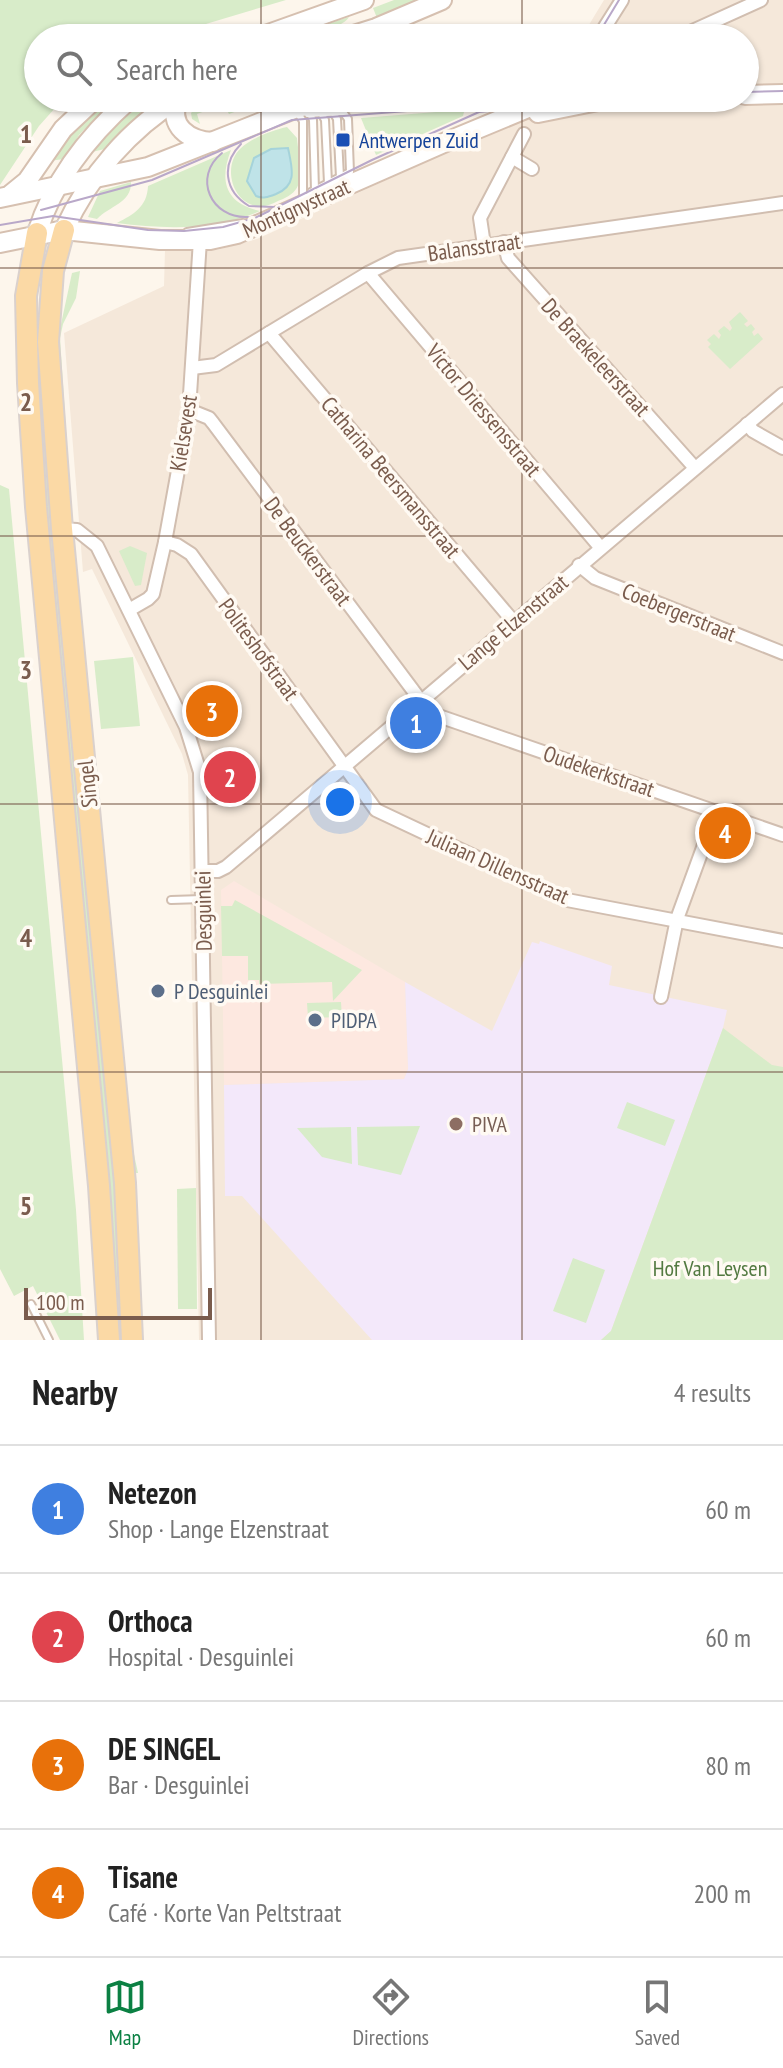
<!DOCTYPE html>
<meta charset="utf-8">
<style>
body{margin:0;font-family:"PT Sans Narrow",sans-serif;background:#f2f2f2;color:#222}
.scale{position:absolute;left:24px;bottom:20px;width:188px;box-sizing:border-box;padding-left:8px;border:4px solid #7a5c4d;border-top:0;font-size:22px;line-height:28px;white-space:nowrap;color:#7a5c4d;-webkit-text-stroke:6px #fffaf3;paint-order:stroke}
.you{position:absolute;left:340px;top:802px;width:28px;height:28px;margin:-20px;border:6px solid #fff;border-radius:50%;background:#1a73e8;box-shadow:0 0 0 12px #1a73e833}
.badge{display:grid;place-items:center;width:52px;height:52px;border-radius:50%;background:#0b8043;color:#fff;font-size:26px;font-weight:700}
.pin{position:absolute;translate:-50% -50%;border:4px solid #fff;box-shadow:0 2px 8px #0006}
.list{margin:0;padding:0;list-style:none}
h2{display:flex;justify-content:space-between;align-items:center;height:104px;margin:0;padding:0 32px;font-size:34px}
h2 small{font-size:26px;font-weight:400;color:#767676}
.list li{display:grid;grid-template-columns:52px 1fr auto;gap:24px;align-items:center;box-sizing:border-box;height:128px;padding:0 32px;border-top:2px solid #e0e0e0}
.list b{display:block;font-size:30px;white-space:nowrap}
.list p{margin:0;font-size:26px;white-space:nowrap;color:#767676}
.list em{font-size:26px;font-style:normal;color:#767676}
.icon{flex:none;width:44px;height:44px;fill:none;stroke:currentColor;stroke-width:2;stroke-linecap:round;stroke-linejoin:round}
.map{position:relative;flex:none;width:783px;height:1340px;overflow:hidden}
.search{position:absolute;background:#fff;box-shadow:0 2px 6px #0004;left:24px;right:24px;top:24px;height:88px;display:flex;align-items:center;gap:20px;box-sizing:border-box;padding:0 28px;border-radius:44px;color:#767676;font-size:30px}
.sheet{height:616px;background:#fff}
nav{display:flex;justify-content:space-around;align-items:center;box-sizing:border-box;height:112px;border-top:2px solid #e0e0e0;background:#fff;font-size:22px;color:#767676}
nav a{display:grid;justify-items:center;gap:4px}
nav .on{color:#0b8043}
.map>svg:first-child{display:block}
</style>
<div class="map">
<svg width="783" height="1340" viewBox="0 0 783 1340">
<rect width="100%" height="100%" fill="#fdf6ec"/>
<polygon fill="#f5e8da" points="604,0 783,0 783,1340 199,1340 188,775 182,754 92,569 83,572 64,333 164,286 165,250 217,250 257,239 500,128 529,98 745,98 745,38 581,38"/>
<polygon fill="#fde8e0" points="234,881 405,982 408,1069 404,1079 224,1085 221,890"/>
<polygon fill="#f3e8fa" points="540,941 612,966 609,985 727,1010 723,1028 611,1331 601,1340 372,1340 242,1196 225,1196 224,1085 404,1079 408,1069 405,982 492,1031 532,942 539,944"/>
<g fill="#d8ecc9">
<polygon points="0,0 286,0 159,38 38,38 38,98 64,98 39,126 0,185"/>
<polygon points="394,0 424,0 377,18 373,8"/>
<path d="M349 17C341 30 300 38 284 38Z"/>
<polygon points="110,98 114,99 79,135 64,159 49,161 73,131"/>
<polygon points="151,98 166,98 109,148 92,152 115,125"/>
<polygon points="227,98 272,98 229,114 224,104 197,114 200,124 192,119 191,113 193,111"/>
<polygon points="461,110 464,112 463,116 376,155 361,118"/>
<path d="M287 127 297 138C298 151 302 169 299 182 297 191 291 195 283 199 277 201 271 205 265 206 234 210 220 167 241 148 252 138 273 130 287 127Z"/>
<path d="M231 150C219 181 225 203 260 211 214 231 165 229 117 223 134 214 147 207 148 186Z"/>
<path d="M131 182C132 203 109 206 97 219L88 217 100 191Z"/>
<polygon points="80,271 76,298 63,324 60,338 72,521 58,338 72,273"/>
<polygon points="740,312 748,321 744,324 747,327 751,324 755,329 752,332 754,336 758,333 763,339 730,369 708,347 711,344 707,340 714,334 719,339 721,335 718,331 724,326 730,331 732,328 729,322"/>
<polygon points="38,388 46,409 116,1178 125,1340 117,1340 44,506"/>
<polygon points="0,485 9,489 76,1210 84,1340 60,1340 33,1286 14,1296 0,1269"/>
<polygon points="130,546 147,553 141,585 135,586 119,551"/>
<polygon points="74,547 130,1136 138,1173 132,1173"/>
<polygon points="133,657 140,726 101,729 94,661"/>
<polygon points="235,900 362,970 333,1001 332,982 259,984 259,980 248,980 248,956 222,956 221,906 232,906"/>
<polygon points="341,1002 342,1017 308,1018 307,1003"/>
<polygon points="723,1028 772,1065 783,1067 783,1340 601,1340 611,1331"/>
<polygon points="627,1102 675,1120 665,1146 617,1128"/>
<polygon points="420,1126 401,1175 358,1165 357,1127"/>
<polygon points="351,1127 352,1164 322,1157 297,1128"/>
<polygon points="196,1188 197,1309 178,1309 177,1189"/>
<polygon points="573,1258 605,1270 586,1323 553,1311"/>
</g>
<path fill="#bfe3e8" stroke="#a5d3da" stroke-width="2" d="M288 148C292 168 298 185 276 194 268 197 263 199 256 196L247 181 254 158 271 149Z"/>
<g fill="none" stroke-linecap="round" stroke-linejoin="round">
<g stroke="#d1beb0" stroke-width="10">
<g id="lane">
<polyline points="333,112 337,119 340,177"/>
<polyline points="321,113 325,120 328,183"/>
<polyline points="308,114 343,112 348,119 350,172 311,192"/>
<polyline points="310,114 313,120 315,190"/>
<polyline points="299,115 303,121 303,195"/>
<polyline points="187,232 243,223"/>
<polyline points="171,900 203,899"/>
<polyline points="31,1304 49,1340"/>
</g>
</g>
<g stroke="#d1beb0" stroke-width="16">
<g id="street">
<polyline points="598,38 622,0"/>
<polyline points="677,38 761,0"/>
<polyline points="512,157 532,169"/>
<polyline points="504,242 508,258 695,468"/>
<polyline points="484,245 480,218 524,134"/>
<polyline points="368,273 600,547"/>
<polyline points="269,333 513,621"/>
<polyline points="192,368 216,365 368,273 398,258 783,203"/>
<polyline points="189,410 209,418 213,423 430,713 783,835"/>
<polyline points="747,424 753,431 783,448"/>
<polyline points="62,529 77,530 97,546 186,727 200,772 209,1340"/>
<polyline points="165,542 177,545 191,554 376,810 567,900 783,941"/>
<polyline points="579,565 595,578 783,653"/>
<polyline points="129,610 148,599 153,594 165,542 189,410 200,240"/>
<polyline points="203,871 218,871 226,867 783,394"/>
<polyline points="661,997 677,919 716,812"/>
</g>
</g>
<g stroke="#d6c0b0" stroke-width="22">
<g id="secondary">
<polyline points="257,38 364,0"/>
<polyline points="344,38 376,28 442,0"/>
<polyline points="745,95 783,94"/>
<path d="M178 99C167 126 189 141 213 142"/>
<polyline points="538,113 603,100 698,98"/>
<polyline points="11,194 27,181 63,129 96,98"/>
<polyline points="0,198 148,167 297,108 323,103 395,98"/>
<path d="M64 230C89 176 129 129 180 98"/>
<path d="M37 233C54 179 89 135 131 98"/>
<polyline points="0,243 64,230 160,240 210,240 237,234 446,142 552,98"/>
</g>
</g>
<g stroke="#dad1cd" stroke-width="24">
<g id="primary">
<polyline points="64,230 53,271 48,342 62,529 125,1183 132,1340"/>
<polyline points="37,233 26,296 28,383 36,507 99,1186 109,1340"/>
</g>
</g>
<use href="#lane" stroke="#fff" stroke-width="6"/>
<use href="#street" stroke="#fff" stroke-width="12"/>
<use href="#secondary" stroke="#fff" stroke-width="18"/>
<use href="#primary" stroke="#fbd9a5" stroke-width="20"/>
<g stroke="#b9a8c9" stroke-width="2">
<polyline points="596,38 619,0"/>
<polyline points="745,92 783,91"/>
<path d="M241 144C221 164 224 191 249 206L274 207"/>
<path d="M222 153C192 177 211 219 248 217"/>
<polyline points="41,210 152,180 292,120 484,105"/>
<polyline points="0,225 53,216 148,230 184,231 223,227 255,218 372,160 479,112 599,100 701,98"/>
</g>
</g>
<path fill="none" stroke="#7a5c4d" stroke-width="2" stroke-opacity="0.55" d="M261 0V38M522 0V38M261 98V1340M522 98V1340M0 268H783M0 536H783M0 804H783M0 1072H783"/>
<rect fill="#1a4fb4" stroke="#fffaf3" stroke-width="3" x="335" y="132" width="16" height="16" rx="4"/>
<g fill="#5c6f8a" stroke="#fffaf3" stroke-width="3">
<circle cx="158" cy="991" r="8"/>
<circle cx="315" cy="1020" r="8"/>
</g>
<circle fill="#8d6e63" stroke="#fffaf3" stroke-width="3" cx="456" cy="1124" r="8"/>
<g text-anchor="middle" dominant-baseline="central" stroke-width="7" stroke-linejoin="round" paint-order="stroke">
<g font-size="22" fill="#164399" stroke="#fffaf3" text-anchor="start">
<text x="359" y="140">Antwerpen Zuid</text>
</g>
<g font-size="22" fill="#7a5c4d" stroke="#fffaf3">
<text transform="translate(296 208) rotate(-24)">Montignystraat</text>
<text transform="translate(474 247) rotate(-8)">Balansstraat</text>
<text transform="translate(596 357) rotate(48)">De Braekeleerstraat</text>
<text transform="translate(484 410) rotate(50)">Victor Driessensstraat</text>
<text transform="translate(183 433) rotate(-81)">Kielsevest</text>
<text transform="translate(391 477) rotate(50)">Catharina Beersmansstraat</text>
<text transform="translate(308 551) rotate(53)">De Beuckerstraat</text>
<text transform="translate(679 612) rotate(22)">Coebergerstraat</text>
<text transform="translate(513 622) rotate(-40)">Lange Elzenstraat</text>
<text transform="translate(259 649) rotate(54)">Politeshofstraat</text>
<text transform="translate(599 771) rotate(19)">Oudekerkstraat</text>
<text transform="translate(87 784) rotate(-96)">Singel</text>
<text transform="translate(498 866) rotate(24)">Juliaan Dillensstraat</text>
<text transform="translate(203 911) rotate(-91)">Desguinlei</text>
</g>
<g font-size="22" fill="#4e5e75" stroke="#fffaf3" text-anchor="start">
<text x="174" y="991">P Desguinlei</text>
<text x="331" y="1020">PIDPA</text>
</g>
<g font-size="22" fill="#785e54" stroke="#fffaf3" text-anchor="start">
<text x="472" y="1124">PIVA</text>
</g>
<g font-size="22" fill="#537a41" stroke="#fffaf3">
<text x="710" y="1268">Hof Van Leysen</text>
</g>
</g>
<g font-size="26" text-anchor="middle" font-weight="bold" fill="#7a5c4d" stroke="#fffaf3" stroke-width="7" stroke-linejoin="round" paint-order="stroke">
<text x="26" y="143">1</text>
<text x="26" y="411">2</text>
<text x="26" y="679">3</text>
<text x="26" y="947">4</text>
<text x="26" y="1215">5</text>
</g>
</svg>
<div class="scale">100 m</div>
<div class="you"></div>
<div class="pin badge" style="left:416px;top:723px;background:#3f7fe0">1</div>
<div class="pin badge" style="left:230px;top:777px;background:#e0444e">2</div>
<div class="pin badge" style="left:212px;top:711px;background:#e8710a">3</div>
<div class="pin badge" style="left:725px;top:833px;background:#e8710a">4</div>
<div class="search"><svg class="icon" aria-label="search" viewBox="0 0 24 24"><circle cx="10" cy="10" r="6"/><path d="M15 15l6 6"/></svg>Search here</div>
</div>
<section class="sheet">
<h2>Nearby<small>4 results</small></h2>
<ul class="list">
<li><span class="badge" style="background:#3f7fe0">1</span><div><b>Netezon</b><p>Shop · Lange Elzenstraat</p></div><em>60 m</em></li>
<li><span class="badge" style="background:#e0444e">2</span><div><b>Orthoca</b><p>Hospital · Desguinlei</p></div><em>60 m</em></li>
<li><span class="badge" style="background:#e8710a">3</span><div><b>DE SINGEL</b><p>Bar · Desguinlei</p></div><em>80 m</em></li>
<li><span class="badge" style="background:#e8710a">4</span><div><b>Tisane</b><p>Café · Korte Van Peltstraat</p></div><em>200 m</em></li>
</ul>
</section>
<nav>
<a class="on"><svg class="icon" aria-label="map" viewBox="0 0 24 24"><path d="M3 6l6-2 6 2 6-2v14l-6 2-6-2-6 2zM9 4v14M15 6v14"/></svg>Map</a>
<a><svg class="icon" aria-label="directions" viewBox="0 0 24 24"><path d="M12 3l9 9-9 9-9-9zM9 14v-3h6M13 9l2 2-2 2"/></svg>Directions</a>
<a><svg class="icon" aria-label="saved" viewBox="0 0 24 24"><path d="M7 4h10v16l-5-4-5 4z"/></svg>Saved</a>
</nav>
